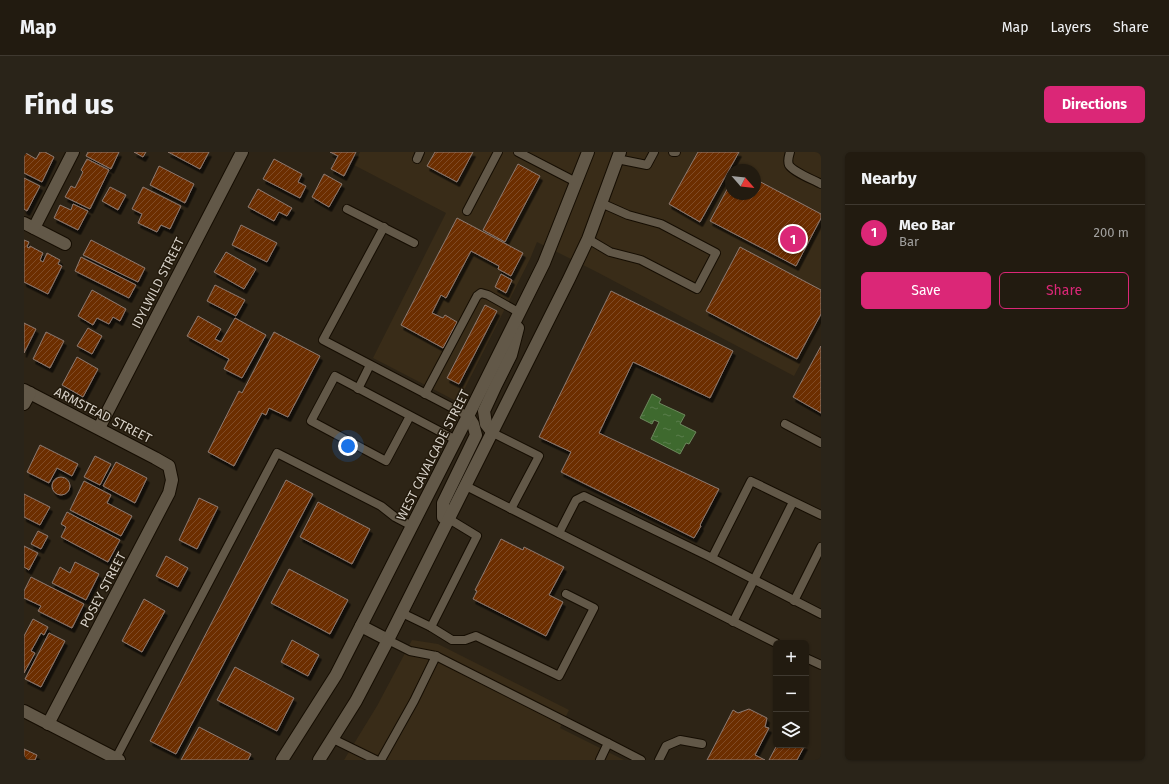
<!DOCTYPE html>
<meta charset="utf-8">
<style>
body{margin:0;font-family:"Fira Sans",sans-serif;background:#2a2419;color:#f1f3f6}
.controls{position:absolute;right:12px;bottom:12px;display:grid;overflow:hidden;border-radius:6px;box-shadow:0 1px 3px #0004}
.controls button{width:36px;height:36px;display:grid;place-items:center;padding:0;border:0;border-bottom:1px solid #3f3930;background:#221b10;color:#f1f3f6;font:20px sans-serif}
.compass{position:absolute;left:701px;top:12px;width:36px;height:36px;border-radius:50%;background:#221b10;box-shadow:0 1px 3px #0004;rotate:118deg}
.you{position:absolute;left:324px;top:294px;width:14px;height:14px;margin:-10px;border:3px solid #fff;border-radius:50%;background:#1a73e8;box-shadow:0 0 0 6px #1a73e833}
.badge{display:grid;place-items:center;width:26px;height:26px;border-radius:50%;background:#db2777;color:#fff;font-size:13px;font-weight:700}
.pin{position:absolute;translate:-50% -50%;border:2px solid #fff;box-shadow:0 1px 4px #0006}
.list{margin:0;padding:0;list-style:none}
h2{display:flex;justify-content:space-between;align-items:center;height:52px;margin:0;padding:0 16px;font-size:17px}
h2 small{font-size:13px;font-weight:400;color:#a2a19f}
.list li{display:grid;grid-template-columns:26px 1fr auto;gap:12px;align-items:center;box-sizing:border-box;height:56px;padding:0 16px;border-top:1px solid #3f3930}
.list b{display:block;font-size:15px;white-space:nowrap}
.list p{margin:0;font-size:13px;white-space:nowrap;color:#a2a19f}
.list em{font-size:13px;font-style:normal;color:#a2a19f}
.actions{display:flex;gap:8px;padding:12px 16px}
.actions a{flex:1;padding:9px 0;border:1px solid #db2777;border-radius:6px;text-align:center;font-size:14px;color:#db2777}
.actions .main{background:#db2777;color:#fff}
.icon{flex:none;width:22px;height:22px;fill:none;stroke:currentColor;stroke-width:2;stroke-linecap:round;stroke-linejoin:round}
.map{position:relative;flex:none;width:797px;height:608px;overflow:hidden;border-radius:6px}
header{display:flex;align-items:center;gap:24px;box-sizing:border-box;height:56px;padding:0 20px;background:#221b10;border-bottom:1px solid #3f3930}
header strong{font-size:19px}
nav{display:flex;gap:22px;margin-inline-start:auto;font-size:14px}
.intro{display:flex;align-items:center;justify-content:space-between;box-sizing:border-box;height:96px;padding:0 24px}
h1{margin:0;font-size:28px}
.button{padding:10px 18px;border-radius:6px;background:#db2777;color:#fff;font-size:14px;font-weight:700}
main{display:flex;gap:24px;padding:0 24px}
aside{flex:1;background:#221b10;border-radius:6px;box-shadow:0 1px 3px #0004}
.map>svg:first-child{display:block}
</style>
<header>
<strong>Map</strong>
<nav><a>Map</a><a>Layers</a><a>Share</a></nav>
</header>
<div class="intro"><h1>Find us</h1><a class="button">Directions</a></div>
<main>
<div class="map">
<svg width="797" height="608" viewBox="0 0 797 608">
<defs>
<pattern id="water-ripples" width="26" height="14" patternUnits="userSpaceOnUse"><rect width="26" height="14" fill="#3e692e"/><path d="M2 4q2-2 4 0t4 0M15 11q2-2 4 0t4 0" fill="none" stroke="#597d4b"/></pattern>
<pattern id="building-hatch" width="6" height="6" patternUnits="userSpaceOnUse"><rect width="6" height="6" fill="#6c2f04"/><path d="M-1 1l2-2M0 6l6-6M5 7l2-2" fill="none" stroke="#804c27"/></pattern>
<filter id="shadow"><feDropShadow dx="2.5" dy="4.5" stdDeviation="0" flood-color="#0009"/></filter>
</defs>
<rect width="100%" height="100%" fill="#2d2416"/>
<g fill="#392c18" fill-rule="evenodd">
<path d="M336 0H797V173L770 224 571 119 513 90 506 107 434 250 349 206 422 61 330 13ZM707 18H731V42H707Z"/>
<polygon points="388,488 414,492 545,558 536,576 600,608 320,608 353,554"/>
</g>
<polygon fill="url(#water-ripples)" stroke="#6c885c" points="628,242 637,247 635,251 661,263 656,272 672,280 665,292 662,291 656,302 627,287 635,270 630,268 628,272 616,266"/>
<g fill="url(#building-hatch)" stroke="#8d7a71" filter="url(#shadow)">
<polygon points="0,0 12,7 16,0 21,0 30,5 18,30 0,21"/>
<polygon points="64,0 95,0 87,17 62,4"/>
<polygon points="110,0 122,0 119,5"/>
<polygon points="144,0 185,0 176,17"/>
<polygon points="306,0 332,0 320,24 307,17 314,4"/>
<polygon points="411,0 449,0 433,30 403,14"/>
<polygon points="674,0 715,0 676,70 645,52"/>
<polygon points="63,7 85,18 66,57 41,45 47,34 51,36 59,20 57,18"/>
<polygon points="250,7 278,22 274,30 282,34 276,46 239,27"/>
<polygon points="494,12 516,24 481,90 459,78"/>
<polygon points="135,14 170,32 161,51 126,33"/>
<polygon points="300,22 318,32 305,55 288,45"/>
<polygon points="0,26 16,34 3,59 0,57"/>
<polygon points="731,27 797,62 797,66 772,114 686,69 707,30 707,42 731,42"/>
<polygon points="86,35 102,43 94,58 78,49"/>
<polygon points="119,35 157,54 146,77 137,73 133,80 114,71 118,62 108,57"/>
<polygon points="234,37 268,56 263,64 255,60 250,69 224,55"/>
<polygon points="49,52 64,59 54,78 30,66 36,53 47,58"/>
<polygon points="433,66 499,101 487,124 474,117 475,114 447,99 422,146 417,143 408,161 419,166 421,163 433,170 419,196 377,173"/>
<polygon points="217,73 253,91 243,110 208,93"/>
<polygon points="0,88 5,90 3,95 5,96 6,94 19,101 16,108 19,110 23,101 36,108 34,112 38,114 24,142 0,130"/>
<polygon points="67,88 121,116 114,130 59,103"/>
<polygon points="716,95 797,138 797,162 773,207 682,159"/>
<polygon points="202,100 232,117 220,137 190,120"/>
<polygon points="57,105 112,133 105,146 51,119"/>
<polygon points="477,122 488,128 482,141 471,135"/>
<polygon points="191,133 221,148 212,164 183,149"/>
<polygon points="68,138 102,157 96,169 89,165 85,172 73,166 69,173 54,164"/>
<polygon points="587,139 709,199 686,246 609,210 575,281 695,337 676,373 677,374 670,386 537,320 547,300 515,285"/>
<polygon points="461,153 473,159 435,232 423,226"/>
<polygon points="174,164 197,177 191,187 197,190 211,166 242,183 218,226 200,217 205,207 163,184"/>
<polygon points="0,171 12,177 0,201"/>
<polygon points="64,176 78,184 68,202 53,194"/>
<polygon points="22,180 40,189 26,216 9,207"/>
<polygon points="250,180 296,204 264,265 245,256 242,263 238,261 210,314 184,300 215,239 218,241"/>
<polygon points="797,194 797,261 769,245"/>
<polygon points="53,205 74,217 59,245 38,233"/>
<polygon points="16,293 54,312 48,324 33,316 25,331 3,320"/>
<polygon points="71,304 87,312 76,333 60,325"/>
<polygon points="92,310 123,326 111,351 79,334"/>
<circle cx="37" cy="334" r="9"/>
<polygon points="262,328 289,342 152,602 126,589"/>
<polygon points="60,329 87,343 83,351 108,364 97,384 46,358"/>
<polygon points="0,342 26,355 16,373 0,365"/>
<polygon points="175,346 194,355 173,397 155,388"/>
<polygon points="294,350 346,377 328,412 276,385"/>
<polygon points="43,360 96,388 84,410 37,385 42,375 37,372"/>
<polygon points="14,379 24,384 17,397 7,392"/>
<polygon points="477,387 499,398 500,395 540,415 525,443 539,450 522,484 449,447 453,439 451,438"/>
<polygon points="0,394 14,401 5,418 0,415"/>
<polygon points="142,404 164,416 154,435 132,424"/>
<polygon points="51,410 75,422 62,448 28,431 36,415 46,421"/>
<polygon points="265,417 324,448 306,482 247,451"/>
<polygon points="7,425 60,452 48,476 14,459 17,454 0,446 0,439"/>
<polygon points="120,447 141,459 118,500 98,489"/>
<polygon points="9,467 24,475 20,483 17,481 7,499 11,501 0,521 0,484"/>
<polygon points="25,481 41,489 17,535 1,527"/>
<polygon points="268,488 295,503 284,524 257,510"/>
<polygon points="211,515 270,546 253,579 193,548"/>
<polygon points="725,557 743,566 741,575 745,576 731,603 741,608 683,608 709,558 714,561"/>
<polygon points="175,575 227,602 224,608 157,608"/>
<polygon points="753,593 781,593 773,608 745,608"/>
<polygon points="0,597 13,603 11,608 0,608"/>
</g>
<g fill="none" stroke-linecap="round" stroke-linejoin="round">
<g stroke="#150d02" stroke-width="10">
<g id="service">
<polyline points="494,0 552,30"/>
<polyline points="649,0 652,0"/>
<path d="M766 0C765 4 763 8 765 13 769 20 790 28 797 32"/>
<polyline points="393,7 396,0"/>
<polyline points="593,7 623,13 630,0"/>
<polyline points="323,57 390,91"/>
<polyline points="443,59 474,0"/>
<polyline points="360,75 299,188 444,264"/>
<polyline points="564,87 586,100 617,108 673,137 692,101 637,72 604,63 577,51"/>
<polyline points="334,237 346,213"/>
<polyline points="401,242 453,144 457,141 464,143 496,161"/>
<polyline points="386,264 362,309 287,269 311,224 432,288"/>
<polyline points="761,272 797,291"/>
<polyline points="469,281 515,304 487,357"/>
<polyline points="442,334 752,491"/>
<polyline points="535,381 552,348 560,344 688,406 727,329 797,363"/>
<polyline points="688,406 797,462"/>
<polyline points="770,449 797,395"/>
<polyline points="378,461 407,475 428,488 441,488 452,484 535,524 570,456 542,442"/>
<polyline points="709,470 769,350"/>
<polyline points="407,475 453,384 425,367"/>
<polyline points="364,488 386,499 412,504"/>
<polyline points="782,506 797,513"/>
<polyline points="309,587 352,608"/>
<polyline points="584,591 617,608"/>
<polyline points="92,606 253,301 357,354 371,365 388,374"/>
<polyline points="357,608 390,549 412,504 584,591 576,608"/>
<polyline points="635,608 642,594 656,588 678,592"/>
</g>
</g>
<g stroke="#150d02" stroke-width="14">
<g id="minor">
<polyline points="0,71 41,92"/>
<polyline points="10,76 49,0"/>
<polyline points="0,238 131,306 145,314 148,328 145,341 24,572"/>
<polyline points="0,252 6,241"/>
<polyline points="75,276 218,0"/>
</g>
</g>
<g stroke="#150d02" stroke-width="14">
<polyline id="tertiary" points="0,559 95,608"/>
</g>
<g stroke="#150d02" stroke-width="14">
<g id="secondary">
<polyline points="469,281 462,272 460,259 472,233 487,203 494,176"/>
<polyline points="425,367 419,365 419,351 452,283 449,272 444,264"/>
<polyline points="337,474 364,488"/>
<polyline points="258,608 312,523 444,264 520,111 564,0"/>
<polyline points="295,608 332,549 364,488 545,127 564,87 596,0"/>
</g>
</g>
<use href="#service" stroke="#625848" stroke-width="8"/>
<use href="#minor" stroke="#625848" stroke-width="12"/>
<use href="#tertiary" stroke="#625848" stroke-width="12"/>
<use href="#secondary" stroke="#625848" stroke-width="12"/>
</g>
<g text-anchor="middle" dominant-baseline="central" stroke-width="3" stroke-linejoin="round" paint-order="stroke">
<g font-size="13" fill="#d7d1c8" stroke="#231a0c">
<text transform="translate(134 131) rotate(-63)">IDYLWILD STREET</text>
<text transform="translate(79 263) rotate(27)">ARMSTEAD STREET</text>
<text transform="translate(409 303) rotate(-63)">WEST CAVALCADE STREET</text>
<text transform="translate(79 438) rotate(-62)">POSEY STREET</text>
</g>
</g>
</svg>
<div class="controls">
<button>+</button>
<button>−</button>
<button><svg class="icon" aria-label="layers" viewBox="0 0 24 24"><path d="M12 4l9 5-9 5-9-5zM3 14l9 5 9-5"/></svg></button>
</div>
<svg class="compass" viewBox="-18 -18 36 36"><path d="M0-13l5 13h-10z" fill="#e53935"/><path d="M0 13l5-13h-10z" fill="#a2a19f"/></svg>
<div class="you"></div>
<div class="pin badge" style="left:769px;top:87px">1</div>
</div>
<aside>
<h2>Nearby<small></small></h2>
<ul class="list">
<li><span class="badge">1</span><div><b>Meo Bar</b><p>Bar</p></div><em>200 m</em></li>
</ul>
<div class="actions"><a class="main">Save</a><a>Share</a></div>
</aside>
</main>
